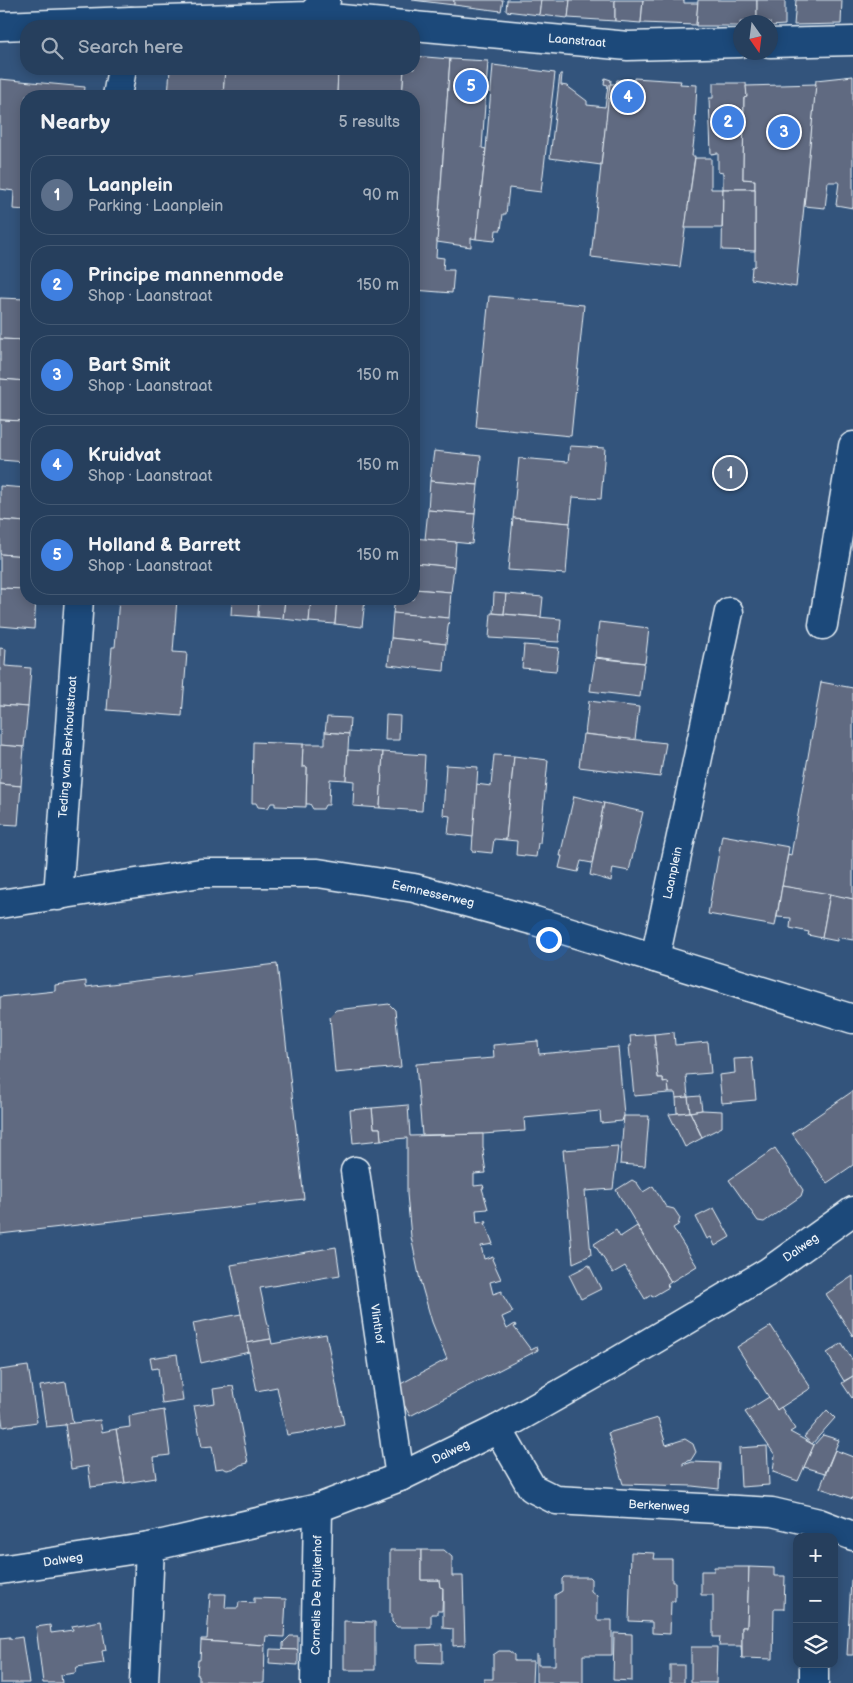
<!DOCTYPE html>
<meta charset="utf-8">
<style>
body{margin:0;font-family:"Balsamiq Sans",sans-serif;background:#2e4663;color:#f1f3f6}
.controls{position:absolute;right:15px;bottom:15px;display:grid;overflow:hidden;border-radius:10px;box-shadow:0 2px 12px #0003}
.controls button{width:45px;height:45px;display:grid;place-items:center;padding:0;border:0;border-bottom:1px solid #425872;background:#263f5d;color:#f1f3f6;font:25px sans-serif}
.compass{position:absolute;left:733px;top:15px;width:45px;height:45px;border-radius:50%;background:#263f5d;box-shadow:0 2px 12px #0003;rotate:166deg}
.you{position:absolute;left:548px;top:939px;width:18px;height:18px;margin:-12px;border:4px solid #fff;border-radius:50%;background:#1a73e8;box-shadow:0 0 0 8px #1a73e833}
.badge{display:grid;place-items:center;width:32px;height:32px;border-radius:50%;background:#8bbbb9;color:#fff;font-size:16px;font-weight:700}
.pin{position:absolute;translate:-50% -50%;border:2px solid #fff;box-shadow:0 1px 5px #0006}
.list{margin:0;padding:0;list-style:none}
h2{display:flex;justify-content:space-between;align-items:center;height:65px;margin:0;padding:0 20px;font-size:21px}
h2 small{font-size:16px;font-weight:400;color:#a4afbc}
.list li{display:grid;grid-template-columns:32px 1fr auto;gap:15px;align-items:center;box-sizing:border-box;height:80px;margin:0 10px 10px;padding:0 10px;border:1px solid #425872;border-radius:20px}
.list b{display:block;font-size:19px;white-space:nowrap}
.list p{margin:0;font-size:16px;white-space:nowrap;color:#a4afbc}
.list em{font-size:16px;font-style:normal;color:#a4afbc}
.icon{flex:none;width:28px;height:28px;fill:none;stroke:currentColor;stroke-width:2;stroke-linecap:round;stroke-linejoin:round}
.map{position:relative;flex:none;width:853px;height:1683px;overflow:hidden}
.search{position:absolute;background:#263f5d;box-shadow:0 2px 12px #0003;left:20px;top:20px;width:400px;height:55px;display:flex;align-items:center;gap:12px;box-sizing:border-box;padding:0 18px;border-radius:20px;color:#a4afbc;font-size:19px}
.panel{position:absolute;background:#263f5d;box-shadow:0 2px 12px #0003;left:20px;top:90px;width:400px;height:515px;border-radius:20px}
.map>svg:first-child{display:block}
</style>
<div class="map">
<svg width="853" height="1683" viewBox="0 0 853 1683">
<rect width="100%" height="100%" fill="#33547c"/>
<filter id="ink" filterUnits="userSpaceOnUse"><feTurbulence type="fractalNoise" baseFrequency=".02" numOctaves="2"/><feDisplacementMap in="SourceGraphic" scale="10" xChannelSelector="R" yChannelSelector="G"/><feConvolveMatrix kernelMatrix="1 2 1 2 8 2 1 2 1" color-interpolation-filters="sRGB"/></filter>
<g filter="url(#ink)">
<g fill="#616b81" stroke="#e8f1f8">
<polygon points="412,0 454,0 454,5"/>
<polygon points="454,0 503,0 501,11 454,5"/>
<polygon points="507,0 541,0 539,15 506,11"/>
<polygon points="541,0 570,0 568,18 539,15"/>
<polygon points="570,0 615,0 615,21 568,18"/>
<polygon points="615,0 643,0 641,23 615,21"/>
<polygon points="643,0 684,0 684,3 698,3 696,25 641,23"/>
<polygon points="698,0 757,0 757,22 740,22 740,26 696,26"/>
<polygon points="757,0 785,0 785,25 770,26 770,22 757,22"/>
<polygon points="796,0 842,0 841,24 794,25"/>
<polygon points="414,56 450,59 436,257 444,258 443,270 454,270 452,293 414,290 414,96 402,96 404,69 414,69"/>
<polygon points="450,59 488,61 482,148 486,149 476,239 471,238 471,247 437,242"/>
<polygon points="493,65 555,73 541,192 509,188 506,214 503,214 501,230 496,230 495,241 476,239 486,149"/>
<polygon points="170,69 225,69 223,96 168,96"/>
<polygon points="225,69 338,69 337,96 223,96"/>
<polygon points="338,69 404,69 402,96 337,96"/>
<polygon points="560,74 562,74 561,85 567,86 587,101 587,105 605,107 608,85 604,84 605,78 611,80 601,165 550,158"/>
<polygon points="853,76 853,208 836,205 839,182 828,182 825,208 804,206 816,80"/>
<polygon points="634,78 681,81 680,84 697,85 695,122 696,122 692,156 695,156 680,267 591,257 610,84 616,84 617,80 634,81"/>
<polygon points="0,79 85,87 84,96 26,96 26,210 13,209 14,191 0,189"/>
<polygon points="713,83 746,83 747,97 744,98 743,179 755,180 755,189 723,189 723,173 718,172 718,153 711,154 709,98 713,98"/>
<polygon points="816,84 796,287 751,279 752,267 755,266 755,180 743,179 744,98 747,97 746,86"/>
<polygon points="695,158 711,158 711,189 723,189 722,228 685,228"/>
<polygon points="723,189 755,189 755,251 722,250"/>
<polygon points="489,296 584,305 571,436 476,427"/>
<polygon points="0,298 26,299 26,340 0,339"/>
<polygon points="0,339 26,340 26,381 0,379"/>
<polygon points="0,379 26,381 26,421 0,420"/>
<polygon points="0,420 26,421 26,462 0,460"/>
<polygon points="570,446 605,448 601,499 573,497 570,523 513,518 519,458 568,462"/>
<polygon points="434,451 481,456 478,485 430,481"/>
<polygon points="430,481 478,485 475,514 428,510"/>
<polygon points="0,486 26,488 26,522 0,520"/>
<polygon points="428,510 475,514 472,544 425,539"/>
<polygon points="513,518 570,523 566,574 508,570"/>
<polygon points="0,520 26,522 26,556 0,554"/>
<polygon points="414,538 456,542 454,567 414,563"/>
<polygon points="0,554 26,556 26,589 0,588"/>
<polygon points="414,563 454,567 451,592 414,589"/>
<polygon points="0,588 26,589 26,599 36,599 34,629 0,626"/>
<polygon points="414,589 451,592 449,618 393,613 395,599 414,599"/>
<polygon points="494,593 506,594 504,614 493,613"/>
<polygon points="506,594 543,597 541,617 504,614"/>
<polygon points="119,599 177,599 173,652 187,653 182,716 107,710 112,647 115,647"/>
<polygon points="232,599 259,599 258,617 231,615"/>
<polygon points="259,599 285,599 283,619 258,617"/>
<polygon points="285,599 311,599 309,622 283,619"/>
<polygon points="311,599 337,599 335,624 309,622"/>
<polygon points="337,599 365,599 362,627 335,624"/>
<polygon points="393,613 449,618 446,644 391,638"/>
<polygon points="491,613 561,619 559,642 489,638"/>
<polygon points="599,622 649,628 645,663 595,657"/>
<polygon points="391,638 446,644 444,671 388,665"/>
<polygon points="524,645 559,648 556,671 522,668"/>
<polygon points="0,648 6,649 5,666 31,668 28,707 0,705"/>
<polygon points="595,658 644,663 640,697 590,691"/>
<polygon points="821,682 853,688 853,899 782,886 788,854 791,855"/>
<polygon points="589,701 639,707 635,740 585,734"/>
<polygon points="0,705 28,707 24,747 0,745"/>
<polygon points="386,715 400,716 399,740 385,740"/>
<polygon points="327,717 350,718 349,734 325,732"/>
<polygon points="325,732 349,734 346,780 330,779 329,805 325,805 323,809 313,809 310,804 306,804 307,767 302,767 303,744 325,744"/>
<polygon points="583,734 666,743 660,777 579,767"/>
<polygon points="253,742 303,744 302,767 307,767 306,807 275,806 275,803 271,803 268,808 258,807 256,803 252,803"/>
<polygon points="0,745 24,747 21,786 0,784"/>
<polygon points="348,750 383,752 380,808 353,806 354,781 346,780"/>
<polygon points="383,752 425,755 422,811 380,808"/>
<polygon points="494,755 514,756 506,840 494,839 492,853 472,851 476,784 491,786"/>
<polygon points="514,756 548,760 540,843 538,843 536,857 516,855 517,841 506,840"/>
<polygon points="446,765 478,767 473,837 448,834 450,816 443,815"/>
<polygon points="0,784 21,786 18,825 0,824"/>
<polygon points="574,796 604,803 592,863 581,861 578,872 559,868 562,856 560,856"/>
<polygon points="604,803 643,812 629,871 613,868 611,881 590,875"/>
<polygon points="722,835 789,847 775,926 708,914"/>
<polygon points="782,886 830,894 822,938 808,935 809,932 790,928 791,918 777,917"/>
<polygon points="830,894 853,899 853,940 837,937 837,941 822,938"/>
<polygon points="277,964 304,1199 0,1234 0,997 55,991 55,985 86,981 86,987"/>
<polygon points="389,1004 395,1010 401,1067 335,1073 330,1016 336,1010"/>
<polygon points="674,1032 675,1045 708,1042 711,1073 686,1075 688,1097 676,1098 675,1093 669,1093 668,1082 663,1083 663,1078 658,1078 654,1034"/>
<polygon points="654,1034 658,1078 663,1078 663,1083 668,1082 669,1093 634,1096 629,1046 631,1046 630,1036"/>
<polygon points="538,1041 539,1054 618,1047 624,1115 622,1121 601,1123 600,1111 524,1118 525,1131 483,1134 422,1135 416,1064 494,1058 493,1045"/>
<polygon points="752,1058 756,1100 722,1103 719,1075 735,1073 734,1059"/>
<polygon points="853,1091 853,1165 827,1183 792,1133"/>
<polygon points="700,1096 702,1110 690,1112 688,1097"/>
<polygon points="688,1097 690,1112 677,1113 676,1098"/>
<polygon points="408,1105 410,1136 483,1134 483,1149 484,1149 483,1152 486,1173 474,1174 474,1186 483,1185 484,1188 482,1188 488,1209 476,1210 477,1223 486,1221 487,1223 485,1223 493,1244 481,1246 484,1259 493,1256 493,1258 492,1259 501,1279 490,1282 493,1294 502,1291 502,1294 513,1312 502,1317 507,1329 515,1324 516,1326 514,1327 531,1350 537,1347 538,1350 410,1416 395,1387 447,1359 432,1322 420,1280 411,1237 407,1194 407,1138 381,1140 380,1128 374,1128 372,1108"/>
<polygon points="372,1108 374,1128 380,1128 381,1140 353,1143 350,1110"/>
<polygon points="702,1110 722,1111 722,1127 702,1137 690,1112"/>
<polygon points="690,1112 702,1138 685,1147 669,1114"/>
<polygon points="624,1116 649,1116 645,1166 620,1164"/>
<polygon points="618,1146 613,1189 585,1191 591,1255 573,1263 563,1150"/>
<polygon points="775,1148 803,1190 801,1196 764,1222 758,1221 729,1180"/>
<polygon points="632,1180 637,1183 643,1192 653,1186 666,1207 674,1209 680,1218 678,1225 673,1228 697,1266 671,1282 616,1190"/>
<polygon points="714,1208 730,1237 715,1246 711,1237 707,1239 696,1217"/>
<polygon points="637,1226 671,1282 667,1285 669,1287 652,1297 651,1295 645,1299 625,1266 613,1273 594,1244 616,1230 620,1237"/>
<polygon points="336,1247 340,1275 260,1288 271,1339 247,1343 231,1265"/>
<polygon points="589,1265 601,1289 581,1299 569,1275"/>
<polygon points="853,1276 853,1336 826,1294"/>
<polygon points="241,1314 249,1352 201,1363 193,1323"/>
<polygon points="771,1326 811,1388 777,1410 737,1347"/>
<polygon points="326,1334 344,1424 307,1433 307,1432 287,1435 277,1387 257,1391 247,1343 271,1339 272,1344"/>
<polygon points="842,1343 853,1361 853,1376 844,1381 827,1353"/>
<polygon points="177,1354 183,1401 162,1404 158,1368 152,1369 150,1358"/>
<polygon points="28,1366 37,1422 3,1427 0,1406 0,1370"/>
<polygon points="853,1376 853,1397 852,1398 842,1383"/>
<polygon points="66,1382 73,1424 46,1427 40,1386"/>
<polygon points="233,1386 248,1463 240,1465 236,1468 227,1470 223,1468 216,1469 212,1446 202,1447 194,1406 215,1403 213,1389"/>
<polygon points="769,1397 777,1410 781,1407 795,1429 790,1432 814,1445 798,1481 773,1472 775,1455 745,1412"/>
<polygon points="164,1410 170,1455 153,1457 156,1478 125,1483 116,1429 130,1427 129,1416"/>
<polygon points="827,1410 835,1418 812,1444 804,1437"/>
<polygon points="658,1418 666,1445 685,1439 693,1444 696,1452 691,1460 683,1463 683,1465 692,1462 720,1463 719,1489 692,1486 623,1484 608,1433"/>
<polygon points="100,1420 102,1432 116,1429 125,1483 91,1487 88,1466 71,1469 65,1424"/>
<polygon points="823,1435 839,1440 825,1473 804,1467 814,1445"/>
<polygon points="767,1446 769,1485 741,1487 739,1448"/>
<polygon points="835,1450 853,1457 853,1499 820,1488"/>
<polygon points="390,1550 421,1550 421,1580 439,1580 440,1587 443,1588 442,1611 437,1611 437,1614 431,1614 431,1627 397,1627 392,1622 392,1614 390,1613"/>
<polygon points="421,1550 444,1550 452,1557 452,1576 463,1576 465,1645 453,1646 453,1629 443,1628 443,1588 440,1587 439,1580 421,1580"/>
<polygon points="631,1552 655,1553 654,1559 672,1559 672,1582 675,1582 675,1601 671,1601 670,1634 652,1633 652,1622 629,1621"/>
<polygon points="714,1567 749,1567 747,1627 742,1627 742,1658 741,1646 719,1646 720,1637 713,1637 713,1595 701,1595 701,1571 714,1571"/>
<polygon points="749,1567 774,1568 774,1576 785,1576 784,1609 774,1609 773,1659 742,1658 742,1627 747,1627"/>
<polygon points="564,1577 589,1577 591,1579 591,1591 597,1596 597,1620 612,1620 612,1655 583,1655 583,1683 536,1682 536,1655 538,1655 538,1665 555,1665 555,1595 562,1591 562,1579"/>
<polygon points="853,1579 853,1655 847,1655 851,1580"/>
<polygon points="210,1594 226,1594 225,1608 238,1608 239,1602 254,1603 254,1598 286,1599 284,1637 266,1636 265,1645 201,1641 201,1639 207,1639"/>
<polygon points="101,1621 106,1650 102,1651 104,1663 77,1667 75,1673 61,1675 62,1683 43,1683 36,1627 50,1625 51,1633 73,1630 72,1626"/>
<polygon points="344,1621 375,1622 375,1670 344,1670"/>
<polygon points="614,1633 632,1634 632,1681 613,1680"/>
<polygon points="290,1636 298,1636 298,1650 283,1650 283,1643"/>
<polygon points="10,1637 10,1639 22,1637 29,1683 0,1683 0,1638"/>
<polygon points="201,1641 265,1645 264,1683 199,1681 199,1675 197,1675 198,1660 200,1660"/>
<polygon points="442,1644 442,1663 417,1662 417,1645"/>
<polygon points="691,1647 717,1647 716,1683 691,1683"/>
<polygon points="270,1649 298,1650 298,1665 269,1663"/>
<polygon points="499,1651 509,1651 514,1655 514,1661 533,1661 532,1683 484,1683 484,1679 493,1679 493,1655"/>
<rect x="670" y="1665" width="14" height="18"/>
</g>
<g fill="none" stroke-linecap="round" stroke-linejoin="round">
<g stroke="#e8f1f8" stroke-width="31">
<g id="pedestrian">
<polyline points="310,16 414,26"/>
<polyline points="0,26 131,21"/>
<polyline points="414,26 628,46 740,43"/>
<polyline points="770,43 853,41"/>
<polyline points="823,625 853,446"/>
</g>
</g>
<g stroke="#e8f1f8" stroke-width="31">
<g id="minor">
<polyline points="130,26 131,21 310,16 326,0"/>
<polyline points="117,96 122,69"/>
<polyline points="58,896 79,599"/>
<polyline points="655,958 729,612"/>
<polyline points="355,1171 400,1477"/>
<polyline points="498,1429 532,1488 556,1500 772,1512 819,1523 853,1536"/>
<polyline points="0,1570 150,1547 318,1508 400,1477 498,1429 618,1361 768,1272 853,1211"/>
<polyline points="144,1683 150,1547"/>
<polyline points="315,1683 318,1508"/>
<polyline points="814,1683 814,1664"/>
</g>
</g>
<g stroke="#e8f1f8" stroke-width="31">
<polyline id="tertiary" points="0,904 201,873 318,873 414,888 535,921 853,1019"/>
</g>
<use href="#pedestrian" stroke="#1f4a7a" stroke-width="28"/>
<use href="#minor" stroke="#1f4a7a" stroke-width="28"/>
<use href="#tertiary" stroke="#1f4a7a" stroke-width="28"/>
</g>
</g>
<g text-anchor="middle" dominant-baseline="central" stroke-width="5" stroke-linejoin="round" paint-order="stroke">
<g font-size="12" fill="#e8f1f8" stroke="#1f4a7a">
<text transform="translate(577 41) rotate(5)">Laanstraat</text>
<text transform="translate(68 747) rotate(-86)">Teding van Berkhoutstraat</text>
<text transform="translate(673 873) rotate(-78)">Laanplein</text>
<text transform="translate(433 894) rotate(13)">Eemnesserweg</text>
<text transform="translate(801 1248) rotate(-35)">Dalweg</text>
<text transform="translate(377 1324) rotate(82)">Vlinthof</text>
<text transform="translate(451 1452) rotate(-26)">Dalweg</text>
<text transform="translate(659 1506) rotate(3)">Berkenweg</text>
<text transform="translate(63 1560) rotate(-9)">Dalweg</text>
<text transform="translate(317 1595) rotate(-89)">Cornelis De Ruijterhof</text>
</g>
</g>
</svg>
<div class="controls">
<button>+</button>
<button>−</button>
<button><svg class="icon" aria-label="layers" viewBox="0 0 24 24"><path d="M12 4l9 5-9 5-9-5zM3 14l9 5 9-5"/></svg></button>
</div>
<svg class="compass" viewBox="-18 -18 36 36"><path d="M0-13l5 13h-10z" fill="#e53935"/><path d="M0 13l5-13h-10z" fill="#a4afbc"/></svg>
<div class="you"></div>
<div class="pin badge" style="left:730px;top:473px;background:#5c6f8a">1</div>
<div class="pin badge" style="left:728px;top:122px;background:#3f7fe0">2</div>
<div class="pin badge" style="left:784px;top:132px;background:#3f7fe0">3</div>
<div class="pin badge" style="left:628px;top:97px;background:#3f7fe0">4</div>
<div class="pin badge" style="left:471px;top:86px;background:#3f7fe0">5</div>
<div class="search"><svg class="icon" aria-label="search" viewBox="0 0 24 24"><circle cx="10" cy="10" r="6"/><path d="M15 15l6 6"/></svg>Search here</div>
<section class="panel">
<h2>Nearby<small>5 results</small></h2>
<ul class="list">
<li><span class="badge" style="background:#5c6f8a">1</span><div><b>Laanplein</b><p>Parking · Laanplein</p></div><em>90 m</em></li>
<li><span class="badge" style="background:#3f7fe0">2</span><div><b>Principe mannenmode</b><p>Shop · Laanstraat</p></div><em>150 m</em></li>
<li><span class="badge" style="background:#3f7fe0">3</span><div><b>Bart Smit</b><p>Shop · Laanstraat</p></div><em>150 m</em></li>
<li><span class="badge" style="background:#3f7fe0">4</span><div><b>Kruidvat</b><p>Shop · Laanstraat</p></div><em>150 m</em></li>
<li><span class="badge" style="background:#3f7fe0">5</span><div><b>Holland &amp; Barrett</b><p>Shop · Laanstraat</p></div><em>150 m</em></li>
</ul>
</section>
</div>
